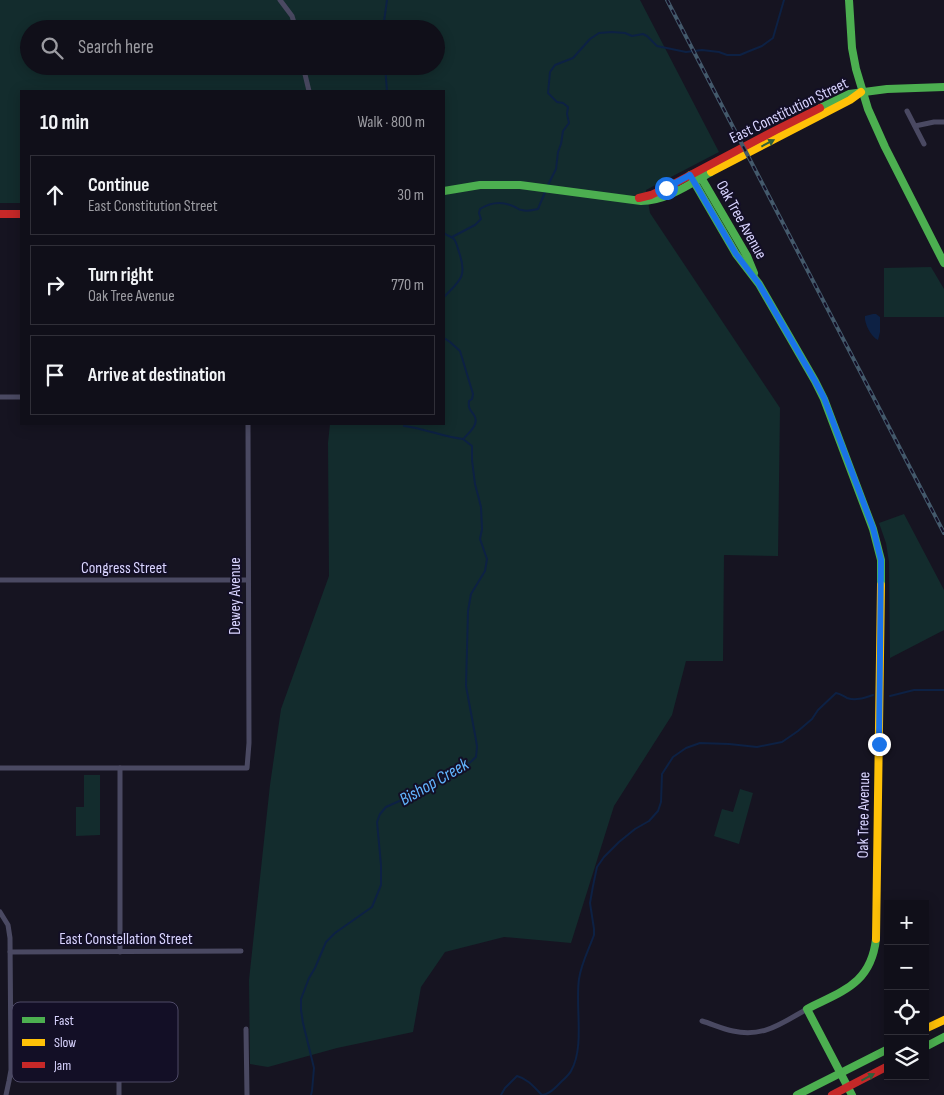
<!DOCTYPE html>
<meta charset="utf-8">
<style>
body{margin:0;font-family:"Sofia Sans Condensed",sans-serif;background:#191822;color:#f1f3f6}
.controls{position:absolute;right:15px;bottom:15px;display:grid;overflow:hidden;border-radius:0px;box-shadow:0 2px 12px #0003}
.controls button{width:45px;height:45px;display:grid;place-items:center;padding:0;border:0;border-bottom:1px solid #302f38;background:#100f19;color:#f1f3f6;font:25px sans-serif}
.stop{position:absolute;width:15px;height:15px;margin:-11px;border:4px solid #1a73e8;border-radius:50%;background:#fff}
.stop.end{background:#1a73e8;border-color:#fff;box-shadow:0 1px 5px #0008}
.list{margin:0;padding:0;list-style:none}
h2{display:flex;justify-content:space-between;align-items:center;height:65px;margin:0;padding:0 20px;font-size:21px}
h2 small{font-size:16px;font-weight:400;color:#9c9ca2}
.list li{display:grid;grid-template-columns:32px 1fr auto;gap:15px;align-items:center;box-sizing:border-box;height:80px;margin:0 10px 10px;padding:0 10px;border:1px solid #302f38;border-radius:0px}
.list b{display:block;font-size:19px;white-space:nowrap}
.list p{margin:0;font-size:16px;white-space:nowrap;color:#9c9ca2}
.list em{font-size:16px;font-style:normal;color:#9c9ca2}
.icon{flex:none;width:28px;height:28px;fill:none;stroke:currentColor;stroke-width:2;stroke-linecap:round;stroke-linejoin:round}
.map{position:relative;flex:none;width:944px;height:1095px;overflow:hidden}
.search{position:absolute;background:#100f19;box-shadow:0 2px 12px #0003;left:20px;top:20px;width:425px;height:55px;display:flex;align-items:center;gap:12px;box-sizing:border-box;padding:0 18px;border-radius:28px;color:#9c9ca2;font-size:19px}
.panel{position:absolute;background:#100f19;box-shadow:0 2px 12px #0003;left:20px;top:90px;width:425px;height:335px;border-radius:0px}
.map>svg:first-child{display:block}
</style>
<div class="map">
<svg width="944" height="1095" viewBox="0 0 944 1095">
<rect width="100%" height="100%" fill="#161421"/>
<g fill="#132c2d" fill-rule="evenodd">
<path d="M0 0H640L719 152 646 190 650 213 780 408 778 556 724 555 723 661H686L672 715 614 806 571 943 504 937 445 952 421 987 413 1032 337 1048 268 1067 250 1064 249 980 270 785 281 709 329 576 328 443 330 424H444V91H21V203H0ZM29 29H436V66H29Z"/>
<polygon points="931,267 944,289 944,317 884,317 884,268"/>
<polygon points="904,514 944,590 944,630 890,658 889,562 886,543 879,523"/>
<polygon points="84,775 100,775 100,835 76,836 76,807 84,807"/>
<polygon points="740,789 753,793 739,844 714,836 722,809 733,812"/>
</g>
<path fill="#0d2144" d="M873 314H876L880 317V332L878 340C871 337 864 323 865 316Z"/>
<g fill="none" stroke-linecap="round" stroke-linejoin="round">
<g stroke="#0d2144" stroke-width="2">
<polyline points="383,29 387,0"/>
<polyline points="385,66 387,91"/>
<polyline points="547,187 556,169 558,152 561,144 563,131 569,123 567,114 568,107 563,103 557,102 548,93 550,72 555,65 573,58 590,39 599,33 612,32 625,33 632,36 643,34 647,36 657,46 686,52 702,50 719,52 727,55 740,55 747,52 762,46 773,38 784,0"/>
<path d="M444 233C447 236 451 236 454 239 457 243 458 250 460 255 467 278 459 281 444 297"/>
<path d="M452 237 475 225 481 219 479 213 480 209C491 202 503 201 515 207 517 208 519 210 522 210 527 212 533 210 538 209L545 192"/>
<path d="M404 426C423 428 443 437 463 439"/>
<polyline points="890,696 914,690 944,690"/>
<path d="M311 1095 312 1091 314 1068 303 1023 301 1010V999L309 978 315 968 326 942 335 933 372 907 381 885V865L377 822 380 814 386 807 406 798 422 786 464 768 476 757 477 747 476 740 466 686 468 611 471 594 485 571 487 559 480 539 482 529 481 507 475 484 472 460V446L463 439C469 433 480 424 474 415 470 410 468 408 469 401L472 399 473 394 460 351 450 342 444 338"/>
<path d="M501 1095 505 1088 517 1076C528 1079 534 1087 542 1095 550 1094 555 1088 561 1082 564 1079 569 1075 571 1071 585 1047 575 1006 579 979 581 964 589 949 594 935V929L590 903 593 886 597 867 604 857 619 842 635 829 649 821 658 811 661 802 662 774 673 757 686 748 700 743 729 744 757 747 782 742 798 731 812 719 818 710 836 693C841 694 843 696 847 698 856 701 864 698 873 695"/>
</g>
<g stroke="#4a4962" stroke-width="5">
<polyline points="280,0 292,16 296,29"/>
<polyline points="303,66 309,91"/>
<polyline points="907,111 924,144"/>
<polyline points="915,126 934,122 944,122"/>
<polyline points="0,397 21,397"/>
<polyline points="0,580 247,580"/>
<polyline points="0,768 247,768 249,743 248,424"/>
<polyline points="0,912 8,925 10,938 11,1070 9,1081 6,1095"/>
<polyline points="10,952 241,951"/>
<polyline points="120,952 120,768"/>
<polyline points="107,1013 119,1026 120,1041 119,1062 119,1095"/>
<path d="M702 1021C712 1024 723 1029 733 1031 763 1038 782 1023 807 1009"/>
<polyline points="246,1029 247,1095"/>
</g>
<g stroke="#4caf50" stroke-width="8">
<polyline points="849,0 852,48 856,69 868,109 885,147 944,263"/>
<polyline points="820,108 849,94 887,89 944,87"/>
<polyline points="699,174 747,256 754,273"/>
<polyline points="690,175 736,254 759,284 815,381 824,399 873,529 881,560 881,585"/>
<path d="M444 191 480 185H520L641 201C666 201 690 184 711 172"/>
<polyline points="925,1047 944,1037"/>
<polyline points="797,1095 888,1049"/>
<path d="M852 1095 807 1009C842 991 871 984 876 939"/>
</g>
<g stroke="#ffc107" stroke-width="8">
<polyline points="711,172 850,100 861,92"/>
<polyline points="876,939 881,585"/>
<polyline points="925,1029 944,1020"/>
</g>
<g stroke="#c62828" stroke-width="8">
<polyline points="639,198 651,195 666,188 776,130 820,108"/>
<polyline points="0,214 21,214"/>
<polyline points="832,1095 888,1066"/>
</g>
<g stroke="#43596b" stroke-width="4">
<polyline id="rail" points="667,0 944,533"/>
</g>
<use href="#rail" stroke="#130f26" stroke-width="2" stroke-dasharray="5.5" stroke-linecap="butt"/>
</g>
<defs><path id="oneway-solid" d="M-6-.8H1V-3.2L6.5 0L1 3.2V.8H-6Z" transform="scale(1.25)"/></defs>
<g fill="#305f3b">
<use href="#oneway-solid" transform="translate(768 143) rotate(-28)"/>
<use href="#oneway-solid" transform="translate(868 1077) rotate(-28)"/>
</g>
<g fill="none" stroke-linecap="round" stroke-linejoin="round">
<polyline stroke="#1a73e8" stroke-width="6" points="666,188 690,175 736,254 759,284 815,381 824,398 873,528 881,560 879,744"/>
</g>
<g text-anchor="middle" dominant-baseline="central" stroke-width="4" stroke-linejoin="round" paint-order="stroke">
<g font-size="16" fill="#d9d4ff" stroke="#130f26">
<text transform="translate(789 111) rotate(-26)">East Constitution Street</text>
<text transform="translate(741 220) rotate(61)">Oak Tree Avenue</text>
<text x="124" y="568">Congress Street</text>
<text transform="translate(235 596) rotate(-90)">Dewey Avenue</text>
<text transform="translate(864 815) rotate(-89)">Oak Tree Avenue</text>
<text x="126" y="939">East Constellation Street</text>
</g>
<g font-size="18" font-style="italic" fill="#62b6ff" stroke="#130f26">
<text transform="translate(434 782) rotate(-30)">Bishop Creek</text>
</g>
</g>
<rect x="12" y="1002" width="166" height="80" rx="8" fill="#130f26" stroke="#4e4a67" stroke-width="1"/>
<rect x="22" y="1017" width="23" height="6" fill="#4caf50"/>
<rect x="22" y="1039" width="23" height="7" fill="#ffc107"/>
<rect x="22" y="1062" width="23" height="6" fill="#c62828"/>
<g font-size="14" fill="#d9d4ff">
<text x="54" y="1025">Fast</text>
<text x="54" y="1047">Slow</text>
<text x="54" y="1070">Jam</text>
</g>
</svg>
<div class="controls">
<button>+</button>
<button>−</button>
<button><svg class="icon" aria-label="locate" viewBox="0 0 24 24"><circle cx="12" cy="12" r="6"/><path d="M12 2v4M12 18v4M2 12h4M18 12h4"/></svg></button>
<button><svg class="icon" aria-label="layers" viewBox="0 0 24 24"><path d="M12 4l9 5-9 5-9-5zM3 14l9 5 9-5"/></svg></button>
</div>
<div class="stop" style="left:666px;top:188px"></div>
<div class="stop end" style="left:879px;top:744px"></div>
<div class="search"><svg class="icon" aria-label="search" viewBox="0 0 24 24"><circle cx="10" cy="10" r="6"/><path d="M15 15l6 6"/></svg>Search here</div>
<section class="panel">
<h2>10 min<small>Walk · 800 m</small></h2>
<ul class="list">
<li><svg class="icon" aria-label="ahead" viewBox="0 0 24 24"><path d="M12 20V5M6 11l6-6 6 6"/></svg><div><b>Continue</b><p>East Constitution Street</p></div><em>30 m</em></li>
<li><svg class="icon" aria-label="right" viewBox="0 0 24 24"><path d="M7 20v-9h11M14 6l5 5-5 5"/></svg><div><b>Turn right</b><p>Oak Tree Avenue</p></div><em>770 m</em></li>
<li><svg class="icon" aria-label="arrive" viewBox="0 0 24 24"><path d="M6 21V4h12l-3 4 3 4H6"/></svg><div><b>Arrive at destination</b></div></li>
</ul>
</section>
</div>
